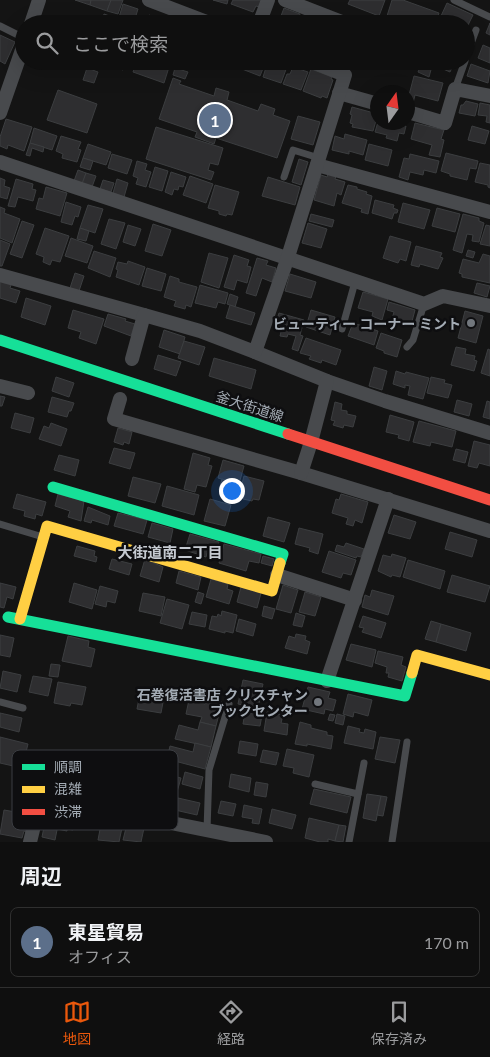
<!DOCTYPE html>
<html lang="ja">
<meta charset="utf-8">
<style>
body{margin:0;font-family:Lato,"Noto Sans JP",sans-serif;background:#1d1d1d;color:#f1f3f6}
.compass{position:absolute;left:370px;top:85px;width:45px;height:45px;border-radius:50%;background:#0f0f0f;box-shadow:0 5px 20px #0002;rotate:14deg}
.you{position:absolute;left:231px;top:490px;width:18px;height:18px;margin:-12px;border:4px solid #fff;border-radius:50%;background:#1a73e8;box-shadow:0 0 0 8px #1a73e833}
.badge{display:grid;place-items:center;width:32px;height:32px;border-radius:50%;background:#ea580c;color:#fff;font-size:16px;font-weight:700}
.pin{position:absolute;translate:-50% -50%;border:2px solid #fff;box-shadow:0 1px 5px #0006}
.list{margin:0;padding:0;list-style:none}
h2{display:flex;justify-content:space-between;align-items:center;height:65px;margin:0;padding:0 20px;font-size:21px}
h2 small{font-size:16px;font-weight:400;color:#9b9c9e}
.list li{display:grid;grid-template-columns:32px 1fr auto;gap:15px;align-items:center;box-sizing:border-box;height:70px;margin:0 10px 10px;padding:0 10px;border:1px solid #2f2f2f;border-radius:8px}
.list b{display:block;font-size:19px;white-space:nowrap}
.list p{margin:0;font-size:16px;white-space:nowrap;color:#9b9c9e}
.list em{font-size:16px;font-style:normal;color:#9b9c9e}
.icon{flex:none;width:28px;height:28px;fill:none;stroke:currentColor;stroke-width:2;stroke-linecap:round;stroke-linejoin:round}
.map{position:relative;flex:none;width:490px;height:842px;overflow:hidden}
.search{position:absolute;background:#0f0f0f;box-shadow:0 5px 20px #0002;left:15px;right:15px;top:15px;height:55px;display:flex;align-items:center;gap:12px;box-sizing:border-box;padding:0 18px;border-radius:28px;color:#9b9c9e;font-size:19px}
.sheet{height:145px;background:#0f0f0f}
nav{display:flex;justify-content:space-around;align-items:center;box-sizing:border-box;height:70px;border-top:1px solid #2f2f2f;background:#0f0f0f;font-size:14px;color:#9b9c9e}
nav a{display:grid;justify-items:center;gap:2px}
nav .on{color:#ea580c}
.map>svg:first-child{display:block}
</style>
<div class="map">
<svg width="490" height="842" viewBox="0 0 490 842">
<rect width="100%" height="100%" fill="#141414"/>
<g fill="#2e2e30" stroke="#3c3e40">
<polygon points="75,0 91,0 90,5"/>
<polygon points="91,0 111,0 107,11 90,5"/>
<polygon points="111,0 123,0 118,14 107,11"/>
<polygon points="213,0 228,0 227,4"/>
<polygon points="233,0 262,0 259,7 256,6 253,12 231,4"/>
<polygon points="350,0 385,0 379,16 348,4"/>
<polygon points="392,0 403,0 439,13 435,24 408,24 387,16"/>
<polygon points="447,3 473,15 467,27 466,24 460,24 441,16"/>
<polygon points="123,4 138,9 134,22 136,24 117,24"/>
<polygon points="284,8 300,14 299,18 310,22 310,24 278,24"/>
<polygon points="104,14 115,18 113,24 101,24"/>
<polygon points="149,15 167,21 166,24 147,24"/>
<polygon points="490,23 490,35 486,33"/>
<polygon points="0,35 15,42 5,64 0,61"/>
<polygon points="483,45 490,48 490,63 478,58"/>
<polygon points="97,61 126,61 123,70"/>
<polygon points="137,61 161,61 170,64 164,83 133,72"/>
<polygon points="222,61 245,61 242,69"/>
<polygon points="245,61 266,61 260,76 242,69"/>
<polygon points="268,61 280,61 288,64 281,83 263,77"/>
<polygon points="425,61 455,61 450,72"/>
<polygon points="422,63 432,66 429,77 418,72"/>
<polygon points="471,64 490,71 488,83 467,76"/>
<polygon points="293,67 308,72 301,90 283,84 287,74 290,74"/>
<polygon points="87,68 98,72 94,83 83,80"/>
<polygon points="175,68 188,72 185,79 173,75"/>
<polygon points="311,69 332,77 331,79 333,80 327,98 322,96 321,98 303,91"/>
<polygon points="414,76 443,83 438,101 415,95 412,107 408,106 408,99"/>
<polygon points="173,78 181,81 179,84 214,96 216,88 229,92 227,100 258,111 261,104 275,109 273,115 290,121 277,158 216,138 214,144 195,137 197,132 159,119"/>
<polygon points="58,90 97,104 87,133 47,120"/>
<polygon points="466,101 478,104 475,116 459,113 461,105 463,105"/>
<polygon points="480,103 490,105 490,123 486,122 487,116 478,115"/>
<polygon points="352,107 374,113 373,116 377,117 373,131 352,127 353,124 350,123 352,115 350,114"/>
<polygon points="298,116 320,122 313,145 291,139"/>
<polygon points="6,119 32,127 24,151 8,145 7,149 0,146 0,137"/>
<polygon points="378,122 398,122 398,124 406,126 404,134 399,133 397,141 386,138 387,135 375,132"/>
<polygon points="415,123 444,130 441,139 444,140 440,157 429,155 432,145 411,139"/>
<polygon points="472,126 489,131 485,144 468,140"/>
<polygon points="156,127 223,148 218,165 210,163 208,170 214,172 211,180 146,159"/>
<polygon points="34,128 57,136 52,150 30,143"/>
<polygon points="345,134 367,140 363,155 349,151 349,154 332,150 335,136 344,139"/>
<polygon points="61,136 81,142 78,149 81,150 77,162 62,158 63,154 56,151"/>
<polygon points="30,143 44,147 43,152 32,148 30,156 26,155"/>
<polygon points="88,144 111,152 106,165 83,158"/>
<polygon points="369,144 392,150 388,166 365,160"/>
<polygon points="446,153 478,161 476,169 470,168 467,180 450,176 450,174 441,171"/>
<polygon points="112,154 132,160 127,174 108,168"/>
<polygon points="410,154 439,161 436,173 424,170 423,175 410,172 408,180 399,177 404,158 409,159"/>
<polygon points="83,158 93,161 90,170 80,167"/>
<polygon points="299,159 308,162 301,185 292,182"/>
<polygon points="137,161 147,164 145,170 151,172 146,187 136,184 138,178 133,176"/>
<polygon points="480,163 490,165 490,188 488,187 488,185 475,182"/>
<polygon points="155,167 168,171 162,191 149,187"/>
<polygon points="78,170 86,173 82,184 74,181"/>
<polygon points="171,172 186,177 183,187 179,186 178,190 174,189 172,195 165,192"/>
<polygon points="86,173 96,176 92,187 82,184"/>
<polygon points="328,174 336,176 335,179 345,182 341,195 337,193 334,206 314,200 321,175 327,177"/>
<polygon points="190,176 213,184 206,203 183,195"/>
<polygon points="268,177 300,187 295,205 262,196"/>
<polygon points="0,178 5,180 4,186 10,188 7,199 0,197"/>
<polygon points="16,179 33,184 32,189 36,190 33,201 18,197 15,207 8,206"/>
<polygon points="117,179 128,183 124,197 113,193"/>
<polygon points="103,180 114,183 111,192 100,189"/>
<polygon points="215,185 239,192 232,215 227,214 226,216 219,214 219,211 208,208"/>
<polygon points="348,185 357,187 357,189 367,192 366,194 372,196 368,214 361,212 362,209 342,203"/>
<polygon points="46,187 67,193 60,216 36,209 39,198 43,199"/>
<polygon points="375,200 394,205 393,208 398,210 397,213 394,213 392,219 372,213"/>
<polygon points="66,202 81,207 78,217 75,216 72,225 61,222"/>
<polygon points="403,203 430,210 424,229 398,222"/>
<polygon points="88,205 103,209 95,233 80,228"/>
<polygon points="0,207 5,209 4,213 20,219 12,243 0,238"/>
<polygon points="437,208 460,214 455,232 432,226"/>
<polygon points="311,214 334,220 332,227 309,221"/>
<polygon points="463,214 479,218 479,221 484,223 479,242 472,241 473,235 467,234 462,253 453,250"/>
<polygon points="109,219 125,223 116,249 101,244"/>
<polygon points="22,221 34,225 22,258 10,254"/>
<polygon points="308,223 327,229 321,248 302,243"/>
<polygon points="153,224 171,230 162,256 145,251"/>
<polygon points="128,225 141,229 135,246 123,242"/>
<polygon points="486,225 490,226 490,246 480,244"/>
<polygon points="45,228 69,236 60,262 52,260 50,265 43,262 44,257 36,254"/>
<polygon points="80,228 89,231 86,241 77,239"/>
<polygon points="390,236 411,242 406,261 400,259 398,263 383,258"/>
<polygon points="71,238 93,246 87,263 65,256"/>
<polygon points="0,240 10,244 2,266 0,266"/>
<polygon points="416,246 442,253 440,257 443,258 438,269 420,264 419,267 411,265"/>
<polygon points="468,250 475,252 473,258 466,256"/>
<polygon points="94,251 116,258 110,277 88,268"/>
<polygon points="209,253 228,258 219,288 201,282"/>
<polygon points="483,254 490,256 490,283 462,277 462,274 459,273 463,259 479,263"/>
<polygon points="234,255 249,260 247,266 251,267 247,283 237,280 234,290 224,287"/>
<polygon points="257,258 268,261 266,265 276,268 272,282 262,278 256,296 246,293"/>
<polygon points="128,261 145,267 139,285 116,277 118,270 116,269 118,262 127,264"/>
<polygon points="147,268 166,274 161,291 142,286"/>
<polygon points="75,273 84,276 79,291 70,288"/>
<polygon points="290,274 316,282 311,298 285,291"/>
<polygon points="170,276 179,279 179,282 197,287 191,307 186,305 185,309 174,306 176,301 164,297"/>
<polygon points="0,279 12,282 10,288 20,291 16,303 0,298"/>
<polygon points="477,283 490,286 487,297 474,293"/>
<polygon points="200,285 228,293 225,304 218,302 216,308 195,303"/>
<polygon points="363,292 388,299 382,320 372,316 373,312 358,308"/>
<polygon points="230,294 238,297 235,307 227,304"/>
<polygon points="26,298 51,306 45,325 21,317"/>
<polygon points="389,302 415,310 411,325 392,319 394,312 387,310"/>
<polygon points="230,305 255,313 251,325 226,318"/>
<polygon points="73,310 104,319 96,344 79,338 81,332 68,328"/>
<polygon points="311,310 335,317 330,335 306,327"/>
<polygon points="465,311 483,316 476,343 458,338"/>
<polygon points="279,313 304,320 300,335 303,336 298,351 292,349 296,336 288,334 287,337 280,336 281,332 274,330"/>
<polygon points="108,314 126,319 125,321 135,324 131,336 104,326"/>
<polygon points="353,323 378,331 374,345 348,336"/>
<polygon points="164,330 185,337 180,354 159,347"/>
<polygon points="381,333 402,340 397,357 384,353 384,351 376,348"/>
<polygon points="306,338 341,350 336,365 322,360 321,363 309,359 311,356 300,353"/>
<polygon points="184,341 205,347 199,365 178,358"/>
<polygon points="456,347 466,349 465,354 475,356 474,360 477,361 474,371 451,365"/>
<polygon points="488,349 490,350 490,376 481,373"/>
<polygon points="158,355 181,362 176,376 154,369"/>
<polygon points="214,358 256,370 251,389 209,376"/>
<polygon points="374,367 387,371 382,390 369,386"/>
<polygon points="396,371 405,374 406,372 429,378 423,399 408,395 410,386 405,385 405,388 393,384"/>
<polygon points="56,377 74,383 69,397 52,391"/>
<polygon points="431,377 445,380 444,383 452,385 448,398 427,393"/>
<polygon points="0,396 5,397 2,406 0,406"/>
<polygon points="52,397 74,403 71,411 69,411 67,417 48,412"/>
<polygon points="457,400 472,404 469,416 454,412"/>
<polygon points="487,401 490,402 490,419 483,417"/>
<polygon points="335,402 342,404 341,410 347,411 347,414 356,416 353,427 344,425 343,428 333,425 335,421 331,420"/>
<polygon points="15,413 34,418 30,433 11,428"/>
<polygon points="390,415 414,422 409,441 398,438 399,435 386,432"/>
<polygon points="419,421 456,431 452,447 431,442 430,446 413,442"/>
<polygon points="51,423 67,429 61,446 39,439 44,426 49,428"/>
<polygon points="118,428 132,432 129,444 124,442 123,445 114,442"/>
<polygon points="474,441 490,445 490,466 479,463 477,468 468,466"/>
<polygon points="114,448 135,453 130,469 109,463"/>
<polygon points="456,449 468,452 465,463 453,460"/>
<polygon points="193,453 210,458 208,465 212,466 206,487 197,485 195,492 184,489"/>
<polygon points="59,455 79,460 75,476 54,470"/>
<polygon points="223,460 244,466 239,484 218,478"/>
<polygon points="244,476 264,481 259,500 253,499 252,501 243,499 244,496 239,495"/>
<polygon points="133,477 161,484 155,503 128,496"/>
<polygon points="222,479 239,484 236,495 219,490"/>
<polygon points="167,486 199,495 194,515 162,506"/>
<polygon points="17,494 46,502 42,516 36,514 35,519 24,516 25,511 13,508"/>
<polygon points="58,494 84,501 81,521 68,517 70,511 55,506"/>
<polygon points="341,494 368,502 362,523 355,520 353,526 346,524 348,518 332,513 336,499 339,500"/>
<polygon points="210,499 231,505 225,526 204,521"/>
<polygon points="88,507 110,516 108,525 92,520 91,523 84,521"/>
<polygon points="118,513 147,520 143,534 114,526"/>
<polygon points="394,515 416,522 410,539 388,533"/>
<polygon points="268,517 290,523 284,542 263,536"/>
<polygon points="152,523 173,529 170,543 148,537"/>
<polygon points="299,528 323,534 318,554 309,551 310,548 295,544"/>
<polygon points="450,532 477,540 472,557 445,549"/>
<polygon points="190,534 219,542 215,555 207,553 206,557 185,550"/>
<polygon points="346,543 364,549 361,557 357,556 356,558 335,551 337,545 344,547"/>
<polygon points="224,544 261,554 259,563 249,561 246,571 219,563"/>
<polygon points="77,546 95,551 94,556 97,557 96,562 74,556"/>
<polygon points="329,551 356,560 351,575 343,573 341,578 322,572"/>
<polygon points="392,554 406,558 400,577 392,575 391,577 378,571 383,555 391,557"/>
<polygon points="263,556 274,559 272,566 261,563"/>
<polygon points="112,559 132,564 129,575 109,569"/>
<polygon points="145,559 163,567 159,582 140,576"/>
<polygon points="408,560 445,571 440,589 403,577"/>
<polygon points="179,571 201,577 198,590 176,583"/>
<polygon points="452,575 490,586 485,602 447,592"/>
<polygon points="211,579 228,584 227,589 233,591 229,604 206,597"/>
<polygon points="0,583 16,587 13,599 7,597 4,608 0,607"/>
<polygon points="74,583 97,590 92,609 69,602"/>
<polygon points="283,585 298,590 291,613 276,609"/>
<polygon points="100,586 118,591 115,603 107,601 106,607 95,604"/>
<polygon points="241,587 261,593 257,608 237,602"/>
<polygon points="372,590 394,596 388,615 362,607 365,595 370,597"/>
<polygon points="198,592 204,594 201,604 195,602"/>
<polygon points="305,592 321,597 315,616 299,612"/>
<polygon points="143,593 165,597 161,616 139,611"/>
<polygon points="167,599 189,605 182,629 160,623"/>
<polygon points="264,606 275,609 272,619 262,616"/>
<polygon points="222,611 237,615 233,633 225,631 225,633 209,629 212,616 217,617 218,614 221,616"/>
<polygon points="192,612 207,615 205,627 189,624"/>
<polygon points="296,613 305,616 302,627 293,625"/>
<polygon points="363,616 386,623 381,638 362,632 364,628 359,627"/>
<polygon points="239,619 256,624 253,636 236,631"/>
<polygon points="431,621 441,624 436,642 425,639"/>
<polygon points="441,624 471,633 466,651 436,642"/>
<polygon points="296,634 306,636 305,640 310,642 307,654 285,648 289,636 295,638"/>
<polygon points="0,635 14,638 10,657 0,655"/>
<polygon points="68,636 89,641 88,647 95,649 91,667 62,661"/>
<polygon points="351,644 376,650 372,667 346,660"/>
<polygon points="378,651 403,657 401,665 406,667 402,681 388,677 389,673 386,673 387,667 375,663"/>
<polygon points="51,664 60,665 58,677 49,676"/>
<polygon points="3,671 21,675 17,692 0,688"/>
<polygon points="33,676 52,679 48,696 29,692"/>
<polygon points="243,680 263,684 258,708 238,704"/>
<polygon points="58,682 86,687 82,705 71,703 70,706 54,703"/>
<polygon points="308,687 330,692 328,698 336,700 333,711 325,709 324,714 302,709"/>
<polygon points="140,693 164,697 161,713 137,709"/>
<polygon points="348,694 372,700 368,716 354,712 353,717 343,714"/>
<polygon points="206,698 222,702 216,726 200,722 202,717 186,714 189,700 205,704"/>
<polygon points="245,712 262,715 260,726 243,724"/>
<polygon points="267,712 283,715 281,723 288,724 287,735 264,731"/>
<polygon points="0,713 22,718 19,732 0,727"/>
<polygon points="330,714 335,715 333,721 328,720"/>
<polygon points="337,714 345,716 343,725 335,723"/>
<polygon points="200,722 216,726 211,747 175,739 179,725 198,730"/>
<polygon points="300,722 311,725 311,728 327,732 327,735 333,736 331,749 307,744 307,746 295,744"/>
<polygon points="348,726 360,729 359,732 364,733 365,729 376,732 373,749 344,743"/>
<polygon points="0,737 28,744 22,768 0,763"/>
<polygon points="380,737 400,740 395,763 375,759"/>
<polygon points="240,741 258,744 256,756 238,753"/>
<polygon points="195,743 211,747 205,769 167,759 170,746 193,752"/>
<polygon points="287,749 314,755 309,777 293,773 294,768 283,766"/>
<polygon points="263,750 279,753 276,765 260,762"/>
<polygon points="152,771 181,778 177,792 149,785"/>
<polygon points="185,772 203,777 200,789 182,784"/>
<polygon points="231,774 251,778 249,792 229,787"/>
<polygon points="256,782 268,784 266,797 254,795"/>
<polygon points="314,789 351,797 347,813 310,804"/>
<polygon points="367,794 381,796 376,821 363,818"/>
<polygon points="381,796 387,797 383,816 377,815"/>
<polygon points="178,798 200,803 197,815 175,810"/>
<polygon points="221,801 236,804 233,816 218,813"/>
<polygon points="244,805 262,809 259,824 252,823 253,819 242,817"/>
<polygon points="272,809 296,815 292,829 269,823"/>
<polygon points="4,810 27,814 26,820 28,820 26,832 24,831 22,838 0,834"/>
<polygon points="61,811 71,814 69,819 76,821 73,830 67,829 67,831 57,829"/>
<polygon points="46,817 59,820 55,840 42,837"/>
<polygon points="309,818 339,825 335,841 328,839 328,842 320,842 305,838"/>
<polygon points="102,819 123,823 119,842 98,840"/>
<polygon points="127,824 144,828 141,842 123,840"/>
<polygon points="339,825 346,826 343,842 335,841"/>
</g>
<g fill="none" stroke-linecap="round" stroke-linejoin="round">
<g stroke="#484a4d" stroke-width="7">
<polyline points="454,0 490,17"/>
<polyline points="0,26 24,38"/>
<polyline points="466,57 476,30"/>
<polyline points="455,89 465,61"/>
<polyline points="284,177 293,150 319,158"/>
<polyline points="342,329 355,282"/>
<polyline points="407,347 413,340 424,304"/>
<polyline points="0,524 43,537"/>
<polyline points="0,702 23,708"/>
<polyline points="315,784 358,794"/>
<polyline points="207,830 209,770 229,704"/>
<polyline points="349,842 364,763"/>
<polyline points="392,842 407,742"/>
</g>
<g stroke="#484a4d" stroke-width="14">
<polyline points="149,0 212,24"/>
<polyline points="285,0 347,24"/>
<polyline points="31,24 39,0"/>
<polyline points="259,24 268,0"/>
<polyline points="339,93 378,104"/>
<polyline points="408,112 445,123 455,89 490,96"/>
<polyline points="0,113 24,44"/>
<polyline points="0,162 424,304 443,296 490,306"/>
<polyline points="317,165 490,212"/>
<polyline points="0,275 144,315"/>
<polyline points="255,352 327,381 385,401 490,433"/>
<polyline points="132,359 144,315 200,331 255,352 287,260 345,75 310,61"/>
<polyline points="0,386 28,393"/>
<polyline points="120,399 114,419 301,473 490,531"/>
<polyline points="301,473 311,442 327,381"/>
<polyline points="277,575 355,600"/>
<polyline points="327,681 388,499"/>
<polyline points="30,842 41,797 266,842"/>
</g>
<g stroke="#16e098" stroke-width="11">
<polyline points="0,340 288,434"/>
<polyline points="53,487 283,554 280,563"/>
<polyline points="8,617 405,696 412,673"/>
</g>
<g stroke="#ffcf43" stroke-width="11">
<polyline points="20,619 47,526 272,591 280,563"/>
<polyline points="412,673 417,655 490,675"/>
</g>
<polyline stroke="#f24e42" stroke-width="11" points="288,434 490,500"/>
</g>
<g fill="#72777d" stroke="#0e0e10" stroke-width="2">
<circle cx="471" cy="323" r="5"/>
<circle cx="318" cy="702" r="5"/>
</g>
<g text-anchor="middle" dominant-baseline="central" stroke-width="5" stroke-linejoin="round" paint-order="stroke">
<g font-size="14" font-weight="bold" fill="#a4acb5" stroke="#0e0e10" text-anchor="end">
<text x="461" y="323">ビューティー コーナー ミント</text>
<text x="308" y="694">石巻復活書店 クリスチャン<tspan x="308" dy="16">ブックセンター</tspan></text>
</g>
<g font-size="14" fill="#a4acb5" stroke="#0e0e10">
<text transform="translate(250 406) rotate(18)">釜大街道線</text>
</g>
<g font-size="15" font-weight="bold" fill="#c5cad1" stroke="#0e0e10">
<text x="170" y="552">大街道南二丁目</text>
</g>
</g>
<rect x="12" y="750" width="166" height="80" rx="8" fill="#0e0e10" stroke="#3b3d42" stroke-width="1"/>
<rect x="22" y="764" width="23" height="6" fill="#16e098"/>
<rect x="22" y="786" width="23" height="7" fill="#ffcf43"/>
<rect x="22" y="809" width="23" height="6" fill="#f24e42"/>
<g font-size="14" fill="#a4acb5">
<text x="54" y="772">順調</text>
<text x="54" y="794">混雑</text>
<text x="54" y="817">渋滞</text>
</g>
</svg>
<svg class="compass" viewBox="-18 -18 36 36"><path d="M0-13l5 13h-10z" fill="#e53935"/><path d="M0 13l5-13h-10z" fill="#9b9c9e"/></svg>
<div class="you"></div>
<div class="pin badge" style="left:215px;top:120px;background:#5c6f8a">1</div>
<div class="search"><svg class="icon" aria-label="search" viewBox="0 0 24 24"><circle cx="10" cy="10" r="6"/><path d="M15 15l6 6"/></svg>ここで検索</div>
</div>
<section class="sheet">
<h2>周辺<small></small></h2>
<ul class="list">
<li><span class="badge" style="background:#5c6f8a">1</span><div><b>東星貿易</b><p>オフィス</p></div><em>170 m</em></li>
</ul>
</section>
<nav>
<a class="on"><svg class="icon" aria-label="map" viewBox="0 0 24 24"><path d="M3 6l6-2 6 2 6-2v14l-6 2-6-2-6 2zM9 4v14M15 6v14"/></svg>地図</a>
<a><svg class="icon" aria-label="directions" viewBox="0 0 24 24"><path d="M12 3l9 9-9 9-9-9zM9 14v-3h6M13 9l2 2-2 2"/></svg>経路</a>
<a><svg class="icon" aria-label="saved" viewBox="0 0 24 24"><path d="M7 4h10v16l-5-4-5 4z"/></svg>保存済み</a>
</nav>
